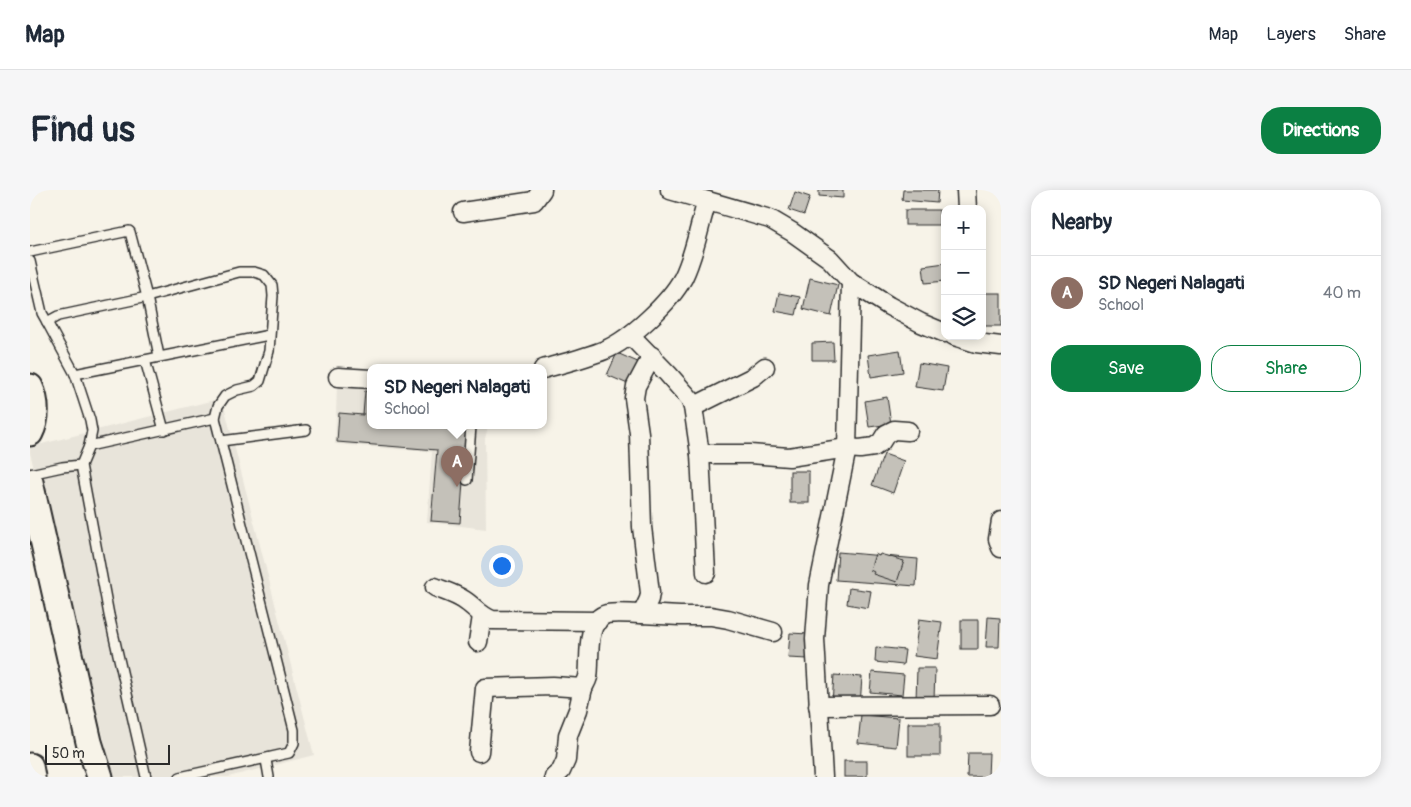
<!DOCTYPE html>
<meta charset="utf-8">
<style>
body{margin:0;font-family:Pangolin,sans-serif;background:#f6f6f7;color:#1f2937}
.controls{position:absolute;right:15px;top:15px;display:grid;overflow:hidden;border-radius:10px;box-shadow:0 2px 12px #0003}
.controls button{width:45px;height:45px;display:grid;place-items:center;padding:0;border:0;border-bottom:1px solid #e0e1e3;background:#fff;color:#1f2937;font:25px sans-serif}
.scale{position:absolute;left:15px;bottom:12px;width:125px;box-sizing:border-box;padding-left:5px;border:2px solid #2b2b2b;border-top:0;font-size:14px;line-height:18px;white-space:nowrap;color:#2b2b2b;-webkit-text-stroke:4px #f7f3e8;paint-order:stroke}
.you{position:absolute;left:471px;top:375px;width:18px;height:18px;margin:-12px;border:4px solid #fff;border-radius:50%;background:#1a73e8;box-shadow:0 0 0 8px #1a73e833}
.badge{display:grid;place-items:center;width:32px;height:32px;border-radius:50%;background:#0b8043;color:#fff;font-size:16px;font-weight:700}
.pin{position:absolute;translate:-50% -41px;filter:drop-shadow(0 1px 2px #0008)}
.pin::after{content:'';position:absolute;top:26px;width:18px;height:15px;background:inherit;clip-path:polygon(0 0,100% 0,50% 100%)}
.popup{position:absolute;left:337px;top:174px;width:180px;height:65px;box-sizing:border-box;display:grid;place-content:center;border-radius:10px;background:#fff;filter:drop-shadow(0 1px 4px #0005);font-size:16px;white-space:nowrap;color:#747a83}
.popup b{font-size:19px;color:#1f2937}
.popup::after{content:'';position:absolute;left:50%;top:100%;margin-left:-10px;border:10px solid transparent;border-top-color:#fff}
.list{margin:0;padding:0;list-style:none}
h2{display:flex;justify-content:space-between;align-items:center;height:65px;margin:0;padding:0 20px;font-size:21px}
h2 small{font-size:16px;font-weight:400;color:#747a83}
.list li{display:grid;grid-template-columns:32px 1fr auto;gap:15px;align-items:center;box-sizing:border-box;height:75px;padding:0 20px;border-top:1px solid #e0e1e3}
.list b{display:block;font-size:19px;white-space:nowrap}
.list p{margin:0;font-size:16px;white-space:nowrap;color:#747a83}
.list em{font-size:16px;font-style:normal;color:#747a83}
.actions{display:flex;gap:10px;padding:15px 20px}
.actions a{flex:1;padding:11px 0;border:1px solid #0b8043;border-radius:20px;text-align:center;font-size:18px;color:#0b8043}
.actions .main{background:#0b8043;color:#fff}
.icon{flex:none;width:28px;height:28px;fill:none;stroke:currentColor;stroke-width:2;stroke-linecap:round;stroke-linejoin:round}
.map{position:relative;flex:none;width:971px;height:587px;overflow:hidden;border-radius:20px}
header{display:flex;align-items:center;gap:30px;box-sizing:border-box;height:70px;padding:0 25px;background:#fff;border-bottom:1px solid #e0e1e3}
header strong{font-size:24px}
nav{display:flex;gap:28px;margin-inline-start:auto;font-size:18px}
.intro{display:flex;align-items:center;justify-content:space-between;box-sizing:border-box;height:120px;padding:0 30px}
h1{margin:0;font-size:35px}
.button{padding:12px 22px;border-radius:20px;background:#0b8043;color:#fff;font-size:18px;font-weight:700}
main{display:flex;gap:30px;padding:0 30px}
aside{flex:1;background:#fff;border-radius:20px;box-shadow:0 2px 12px #0003}
.map>svg:first-child{display:block}
</style>
<header>
<strong>Map</strong>
<nav><a>Map</a><a>Layers</a><a>Share</a></nav>
</header>
<div class="intro"><h1>Find us</h1><a class="button">Directions</a></div>
<main>
<div class="map">
<svg width="971" height="587" viewBox="0 0 971 587">
<rect width="100%" height="100%" fill="#f7f3e8"/>
<filter id="ink" filterUnits="userSpaceOnUse"><feTurbulence type="fractalNoise" baseFrequency=".02" numOctaves="2"/><feDisplacementMap in="SourceGraphic" scale="10" xChannelSelector="R" yChannelSelector="G"/><feConvolveMatrix kernelMatrix="1 2 1 2 8 2 1 2 1" color-interpolation-filters="sRGB"/></filter>
<g filter="url(#ink)">
<g fill="#e8e4da">
<polygon points="307,195 341,197 341,236 458,236 455,249 456,339 397,332 402,262 305,254"/>
<polygon points="192,208 284,565 198,587 84,587 0,263 0,257"/>
</g>
<g fill="#c4c1b9" stroke="#2b2b2b">
<polygon points="789,0 813,0 813,8 789,6"/>
<polygon points="873,0 908,0 907,13 872,10"/>
<polygon points="765,2 780,7 774,25 759,20"/>
<rect x="875" y="20" width="34" height="15"/>
<polygon points="915,73 915,91 895,93 893,76"/>
<polygon points="780,88 808,95 801,126 773,119"/>
<polygon points="749,103 770,107 766,125 745,121"/>
<rect x="954" y="103" width="17" height="33"/>
<polygon points="803,152 804,170 782,170 782,153"/>
<polygon points="870,160 873,182 841,187 838,165"/>
<polygon points="587,163 610,173 600,195 577,185"/>
<polygon points="889,173 917,178 913,201 885,197"/>
<polygon points="335,201 341,202 341,236 437,236 430,333 401,331 407,260 307,252 309,223 333,225"/>
<polygon points="857,207 861,234 839,237 835,211"/>
<polygon points="854,264 874,271 863,303 842,295"/>
<rect x="760" y="281" width="19" height="32"/>
<polygon points="808,362 888,369 886,396 806,390"/>
<polygon points="845,364 849,366 850,364 874,371 867,392 843,384 844,382 840,380"/>
<polygon points="819,398 841,401 838,418 817,414"/>
<polygon points="958,427 970,428 969,457 956,457"/>
<polygon points="889,429 912,432 907,469 884,466"/>
<rect x="931" y="430" width="17" height="29"/>
<polygon points="760,443 779,444 778,469 758,468"/>
<polygon points="846,457 875,460 873,475 845,472"/>
<polygon points="887,478 905,478 904,510 886,510"/>
<polygon points="842,482 874,485 872,505 840,502"/>
<polygon points="804,485 832,487 830,515 802,513"/>
<polygon points="831,525 869,528 866,557 828,553"/>
<rect x="878" y="533" width="32" height="33"/>
<polygon points="938,563 959,563 958,587 937,587"/>
<rect x="814" y="571" width="23" height="16"/>
</g>
<g fill="none" stroke-linecap="round" stroke-linejoin="round">
<g stroke="#2b2b2b" stroke-width="12">
<g id="lane">
<polyline points="0,62 99,41 100,42 117,107 129,166"/>
<polyline points="0,71 12,123 17,132"/>
<polyline points="115,170 134,240"/>
<polyline points="45,184 239,145"/>
<polyline points="191,251 276,240"/>
<polyline points="59,256 185,228"/>
<polyline points="0,284 32,277 51,275"/>
<polyline points="437,290 441,236"/>
<polyline points="236,570 239,587"/>
<polyline points="116,587 79,425 51,275 59,256 62,241 60,230 45,184 17,132 28,126 117,107 209,82 224,82 234,85 242,95 243,106 239,161 230,191 224,196 207,200 195,206 188,216 185,228 264,540 264,553 259,563 150,587"/>
</g>
</g>
<g stroke="#2b2b2b" stroke-width="21">
<g id="street">
<polyline points="640,0 740,29 762,42 800,69 821,92 859,116 891,133 915,143"/>
<polyline points="936,0 937,19"/>
<polyline points="433,22 504,11 512,0"/>
<polyline points="600,145 638,184 660,209 663,217 670,264 676,383"/>
<polyline points="924,146 946,153 971,156"/>
<path d="M513 179C534 173 555 168 575 160 601 149 640 112 653 88 665 64 669 36 677 11"/>
<polyline points="308,187 341,189"/>
<polyline points="663,217 723,187 735,177"/>
<polyline points="670,264 720,264 759,267 817,258 830,259 844,257 851,252 856,244 864,240 878,241"/>
<polyline points="971,331 968,349 971,358"/>
<path d="M405 397C414 401 425 404 434 410 445 417 449 425 462 430L568 431"/>
<polyline points="612,424 650,426 681,426 698,429 743,442"/>
<polyline points="448,452 452,426"/>
<polyline points="788,516 960,515"/>
<path d="M449 562 455 498 523 496 553 498C555 494 557 491 558 487 561 470 554 430 577 424 588 422 601 424 612 424L619 409 620 403 612 337 609 243 604 208 606 196 622 166"/>
<polyline points="524,587 531,581 536,570 538,545 548,520 553,498"/>
<polyline points="793,587 785,449 789,395 817,258 821,92"/>
</g>
</g>
<g stroke="#2b2b2b" stroke-width="29">
<g id="secondary">
<path d="M0 197C7 212 7 229 0 243"/>
<polyline points="0,292 59,552 70,587"/>
<polyline points="0,576 2,587"/>
</g>
</g>
<use href="#lane" stroke="#f7f3e8" stroke-width="9"/>
<use href="#street" stroke="#f7f3e8" stroke-width="18"/>
<use href="#secondary" stroke="#f7f3e8" stroke-width="25"/>
</g>
</g>
</svg>
<div class="controls">
<button>+</button>
<button>−</button>
<button><svg class="icon" aria-label="layers" viewBox="0 0 24 24"><path d="M12 4l9 5-9 5-9-5zM3 14l9 5 9-5"/></svg></button>
</div>
<div class="scale">50 m</div>
<div class="you"></div>
<div class="pin badge" style="left:427px;top:297px;background:#8d6e63">A</div>
<div class="popup"><b>SD Negeri Nalagati</b>School</div>
</div>
<aside>
<h2>Nearby<small></small></h2>
<ul class="list">
<li><span class="badge" style="background:#8d6e63">A</span><div><b>SD Negeri Nalagati</b><p>School</p></div><em>40 m</em></li>
</ul>
<div class="actions"><a class="main">Save</a><a>Share</a></div>
</aside>
</main>
